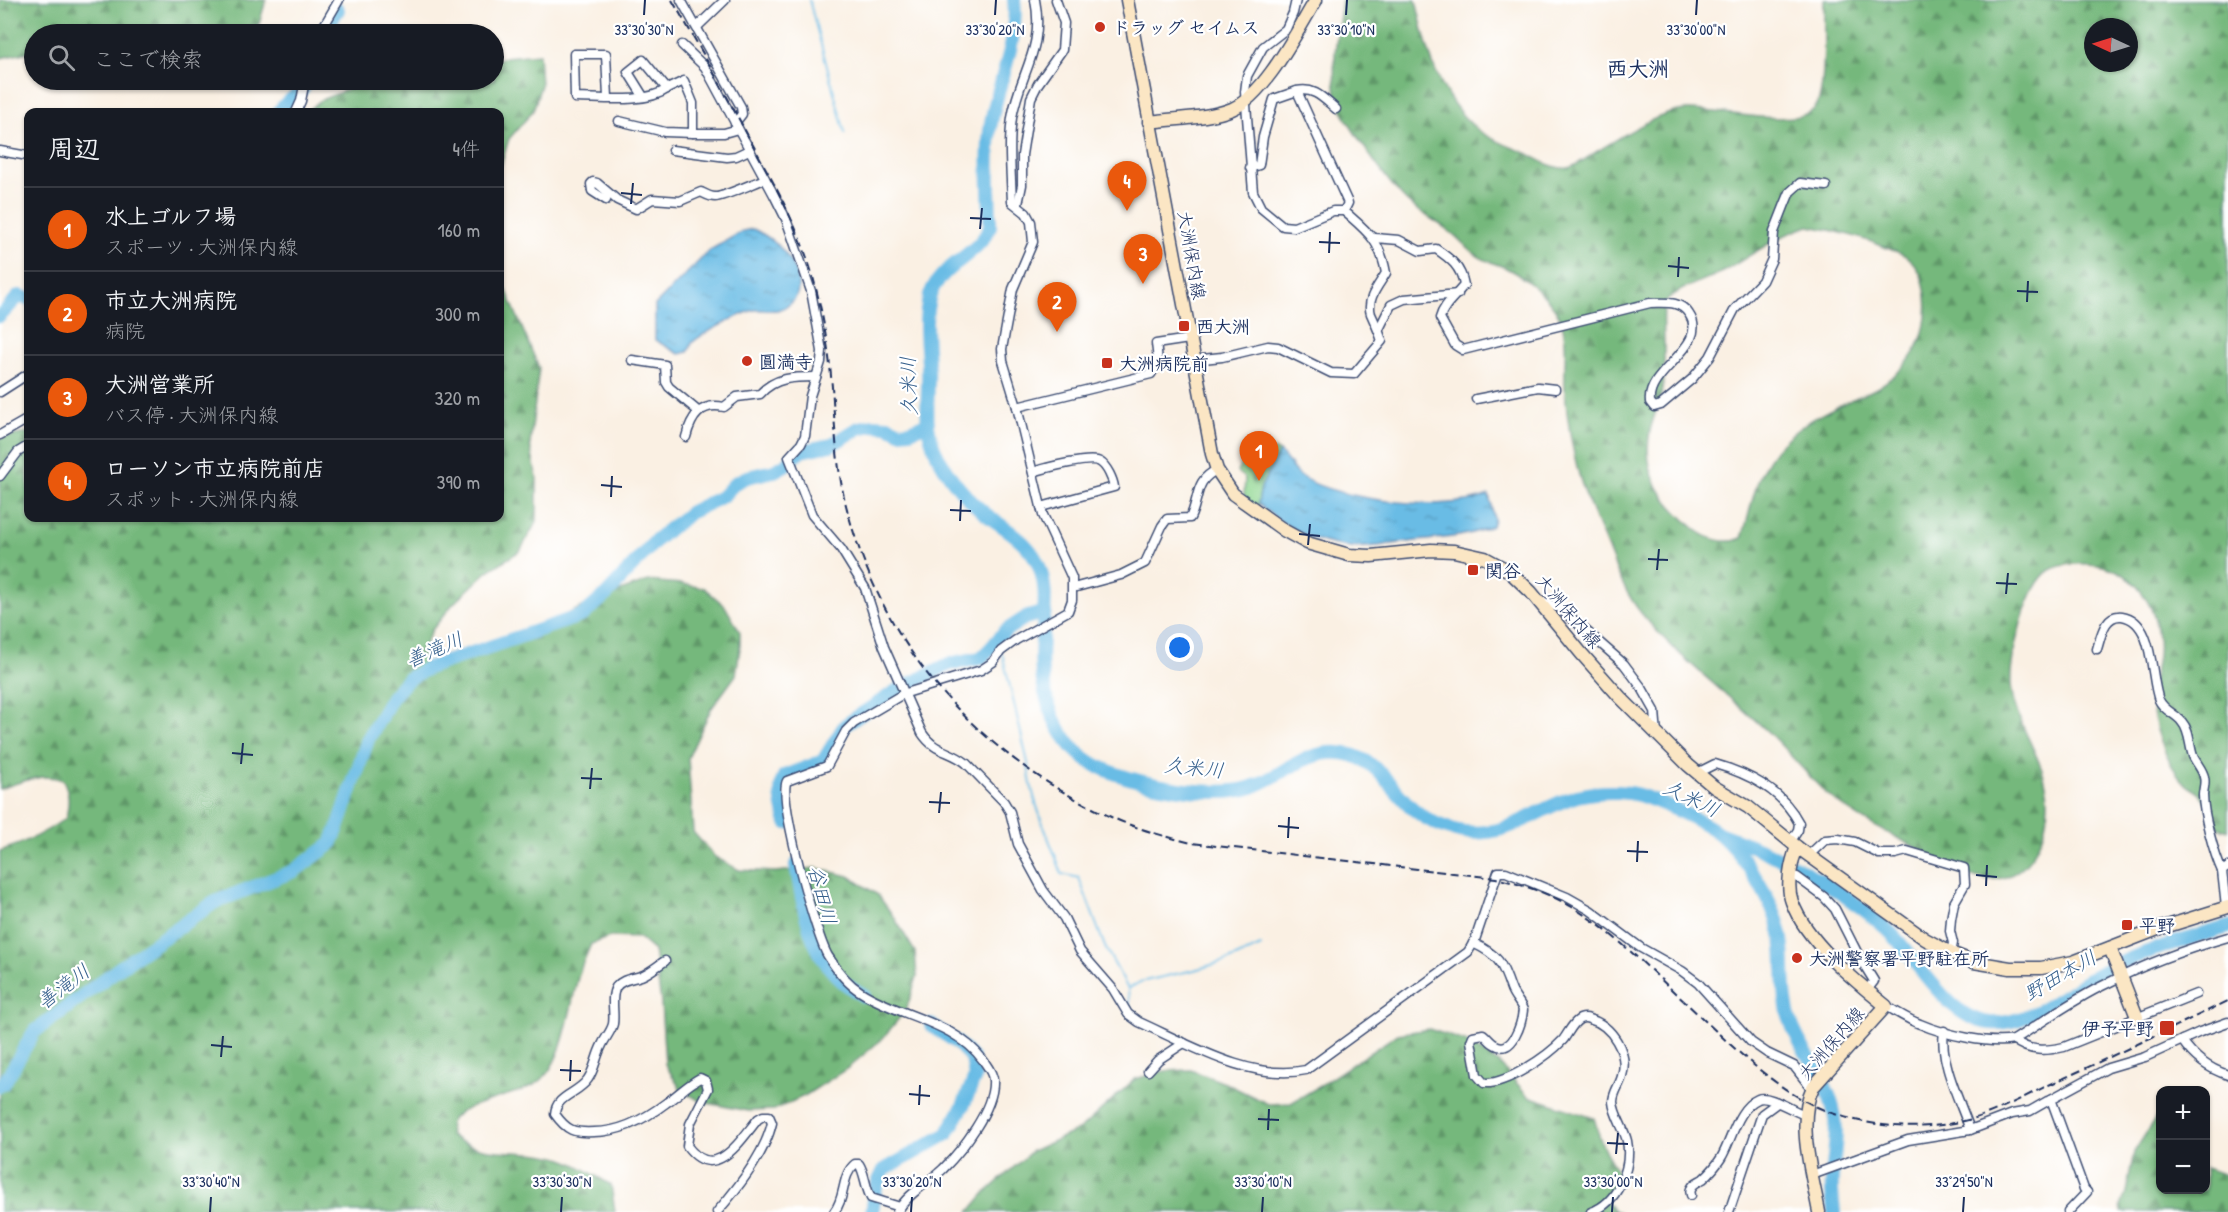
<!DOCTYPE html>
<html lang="ja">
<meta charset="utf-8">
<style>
body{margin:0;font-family:"Patrick Hand","Klee One",sans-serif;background:#20242c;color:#f1f3f6}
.controls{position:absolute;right:18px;bottom:18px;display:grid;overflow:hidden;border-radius:12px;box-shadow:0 2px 4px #0004}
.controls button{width:54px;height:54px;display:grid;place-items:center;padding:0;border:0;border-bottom:2px solid #363941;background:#171b24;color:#f1f3f6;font:30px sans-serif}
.compass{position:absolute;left:2084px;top:18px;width:54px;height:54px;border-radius:50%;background:#171b24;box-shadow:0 2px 4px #0004;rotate:274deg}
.you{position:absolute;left:1180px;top:648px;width:21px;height:21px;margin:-15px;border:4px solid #fff;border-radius:50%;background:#1a73e8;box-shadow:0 0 0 9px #1a73e833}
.badge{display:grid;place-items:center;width:39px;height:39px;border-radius:50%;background:#ea580c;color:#fff;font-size:20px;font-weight:700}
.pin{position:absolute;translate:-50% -50px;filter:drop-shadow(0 2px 3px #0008)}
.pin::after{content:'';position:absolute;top:32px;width:21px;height:18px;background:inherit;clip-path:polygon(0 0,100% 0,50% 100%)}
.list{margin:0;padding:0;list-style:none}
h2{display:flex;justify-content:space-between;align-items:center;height:78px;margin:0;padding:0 24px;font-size:26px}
h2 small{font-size:20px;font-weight:400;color:#9ea1a6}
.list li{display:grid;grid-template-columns:39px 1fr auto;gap:18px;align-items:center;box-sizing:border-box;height:84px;padding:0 24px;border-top:2px solid #363941}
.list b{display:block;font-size:22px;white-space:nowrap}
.list p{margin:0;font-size:20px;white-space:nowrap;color:#9ea1a6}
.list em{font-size:20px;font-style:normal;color:#9ea1a6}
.icon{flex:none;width:33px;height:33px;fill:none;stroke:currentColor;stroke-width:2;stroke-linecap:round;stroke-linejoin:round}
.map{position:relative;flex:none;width:2228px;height:1212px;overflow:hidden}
.search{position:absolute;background:#171b24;box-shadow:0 2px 4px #0004;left:24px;top:24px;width:480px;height:66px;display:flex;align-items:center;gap:15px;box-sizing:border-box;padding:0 21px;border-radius:33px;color:#9ea1a6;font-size:22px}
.panel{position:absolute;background:#171b24;box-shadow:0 2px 4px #0004;left:24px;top:108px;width:480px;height:414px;border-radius:12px}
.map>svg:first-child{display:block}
</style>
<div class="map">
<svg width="2228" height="1212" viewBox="0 0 2228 1212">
<defs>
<pattern id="forest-firs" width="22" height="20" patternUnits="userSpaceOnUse" patternTransform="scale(1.5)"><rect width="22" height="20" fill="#74b87b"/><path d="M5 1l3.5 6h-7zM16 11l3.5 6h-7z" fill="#5e9668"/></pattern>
<pattern id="water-ripples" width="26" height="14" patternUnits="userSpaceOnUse" patternTransform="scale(1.5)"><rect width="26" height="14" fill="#69bce5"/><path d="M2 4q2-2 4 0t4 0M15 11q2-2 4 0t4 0" fill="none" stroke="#5699bd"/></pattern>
</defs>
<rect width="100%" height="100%" fill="#fff"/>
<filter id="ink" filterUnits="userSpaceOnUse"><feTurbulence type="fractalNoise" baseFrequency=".0167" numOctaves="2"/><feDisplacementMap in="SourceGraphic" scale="12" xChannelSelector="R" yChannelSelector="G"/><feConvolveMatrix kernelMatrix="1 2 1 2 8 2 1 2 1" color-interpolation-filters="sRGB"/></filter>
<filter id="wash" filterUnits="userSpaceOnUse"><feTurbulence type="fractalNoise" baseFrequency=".008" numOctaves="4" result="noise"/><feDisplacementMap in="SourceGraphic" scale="24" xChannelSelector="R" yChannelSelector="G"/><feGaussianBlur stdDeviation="1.35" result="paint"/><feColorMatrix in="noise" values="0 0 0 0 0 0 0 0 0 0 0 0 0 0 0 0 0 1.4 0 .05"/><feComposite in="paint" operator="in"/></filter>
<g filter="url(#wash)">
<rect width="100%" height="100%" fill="#faf0e3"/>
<g fill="url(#forest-firs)" stroke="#48746c" stroke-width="1.5" fill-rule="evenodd">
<polygon points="0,0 266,0 259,24 248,34 34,34 34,51 0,58"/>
<path d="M1342 0H1416C1426 47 1437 96 1477 129 1490 140 1510 146 1526 153 1538 159 1554 170 1568 168 1577 166 1588 157 1596 152 1621 137 1657 112 1686 110 1714 108 1796 130 1815 108 1827 94 1823 21 1824 0H2228V831L2219 828C2213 817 2208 803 2200 794 2196 790 2189 788 2185 783 2175 773 2166 756 2161 742 2155 726 2150 704 2152 687 2155 671 2160 655 2158 639 2156 604 2134 570 2097 565 2084 563 2063 563 2050 570 2027 584 2009 658 2011 684 2014 726 2047 759 2048 801 2048 830 2034 869 2003 878 1986 882 1963 875 1948 867 1939 863 1932 857 1924 852 1890 833 1855 819 1826 793 1805 773 1788 751 1767 731 1726 692 1678 658 1642 614 1621 589 1613 559 1600 530 1591 509 1582 490 1577 467 1571 443 1567 417 1565 392 1563 366 1571 332 1555 309 1543 292 1523 276 1504 267 1495 263 1486 262 1478 256 1467 249 1459 238 1449 231 1437 221 1422 214 1410 204 1392 189 1340 117 1336 95 1331 64 1338 30 1342 0ZM2093 27H2129V63H2093ZM1809 226C1838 231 1865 238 1892 250 1897 252 1904 254 1908 258 1932 277 1931 326 1915 351 1907 365 1894 377 1880 386 1871 392 1861 395 1851 400 1826 411 1802 423 1782 443 1755 469 1753 504 1742 538 1727 545 1707 539 1695 529 1664 502 1641 475 1650 431 1653 417 1659 405 1662 391 1667 363 1662 333 1664 304 1680 285 1705 282 1726 270 1753 254 1778 235 1809 226Z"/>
<polygon points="539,54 541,85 533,111 509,139 500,168 500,112 306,112 321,100 370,80 494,80 494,61 505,57"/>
<path d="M500 275 539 368 530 445 537 478V521L520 551 488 571 453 604 432 630 422 651 425 664 439 667 486 652 604 597 648 581 682 584 704 588 725 606 740 632V648L736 675 711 709 688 758 693 832 715 857 739 870 775 872 816 868 849 876 878 895 894 917 915 952 917 977 906 1010 883 1038 848 1068 806 1095 774 1110 748 1111 702 1102 681 1090 665 1064 661 1003 654 951 639 938 610 937 591 944C587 954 582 964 579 974 570 1004 565 1060 540 1081 523 1096 456 1103 450 1123 449 1126 450 1132 451 1136 485 1158 515 1148 552 1156 573 1160 592 1174 611 1185L615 1212H0V851C25 843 45 833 66 818 69 804 70 793 63 780 42 772 21 782 0 789V438L28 433V518H500Z"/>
<path d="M1429 1029 1465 1041 1499 1063 1528 1096 1594 1118C1597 1127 1599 1137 1603 1146 1616 1175 1626 1169 1604 1200L1615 1211 1620 1212H969L985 1193 1032 1151 1080 1129 1135 1079 1164 1071 1191 1070 1225 1083 1268 1104 1291 1103 1318 1087 1398 1034Z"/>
<polygon points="2159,1113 2160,1190 2206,1190 2206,1168 2228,1176 2228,1212 2122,1212 2121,1207 2126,1192 2134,1152"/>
</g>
<polygon fill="#90d791" stroke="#568378" stroke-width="1.5" points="1250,450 1263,459 1252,479 1253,482 1273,450 1279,452 1261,487 1257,509 1244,496 1245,478 1237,472"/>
<g fill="url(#water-ripples)" stroke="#4276a2" stroke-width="1.5">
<path d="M753 229C769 236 786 250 793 266 802 285 801 304 777 310 770 311 761 309 754 310 743 313 699 335 692 343 691 346 690 349 688 352L679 354 655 340V305L710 250 743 231Z"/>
<path d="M1279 452C1288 458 1291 470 1300 476 1338 501 1447 513 1489 495L1494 519 1492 526C1468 537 1442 538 1416 541 1399 543 1382 546 1366 547 1327 550 1286 530 1258 503L1261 487Z"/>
</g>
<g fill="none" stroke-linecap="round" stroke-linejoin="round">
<g stroke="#69bce5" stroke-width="2">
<polyline points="809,0 845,133"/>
<polyline points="996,642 1000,647"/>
<path d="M1002 653 1028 763C1030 799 1050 840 1062 874L1079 878 1105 947 1128 989 1130 1011"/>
<polyline points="1128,989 1140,982 1194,970 1229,960 1261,946"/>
</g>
<g stroke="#69bce5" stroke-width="14">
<path d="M1014 0C1019 42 998 82 991 123 986 156 990 193 990 226 980 254 947 262 933 288 922 311 927 340 928 365 929 385 926 405 928 425 932 457 958 491 982 511 1000 526 1021 536 1034 556 1050 582 1044 611 1042 640 1038 682 1049 729 1083 757 1114 782 1212 800 1249 788 1276 779 1299 756 1328 753 1371 749 1384 781 1410 806 1425 820 1445 829 1464 832 1511 838 1536 808 1577 796 1594 792 1612 791 1629 793 1648 795 1708 823 1722 836 1747 859 1776 905 1782 939 1786 965 1782 991 1789 1016 1798 1048 1822 1071 1831 1101 1840 1127 1834 1151 1832 1178 1831 1189 1833 1201 1834 1212"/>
<polyline points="323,34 338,10"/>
<path d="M279 112C285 100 300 97 307 82"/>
<polyline points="0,316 19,296 28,299"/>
<path d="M787 823C783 807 778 791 784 776L823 761 845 725 896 691 949 664 981 658 991 648 1005 631 1025 618 1045 612"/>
<path d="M1721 834C1778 854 1844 889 1889 931 1918 959 1951 1028 2000 1023 2043 1019 2074 985 2112 967 2149 949 2189 939 2228 927"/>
<path d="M796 865C806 918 811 968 864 996"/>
<polyline points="0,1085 4,1083 34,1032 122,966 215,902 294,871 331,844 339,825 368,739 392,697 408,679 428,668 583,615 607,594 657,539 691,512 723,496 735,483 747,477 774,471 785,465 801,451 831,445 859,428 873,425 888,426 900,432 910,431 928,423"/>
<polyline points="872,1212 876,1187 884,1170 947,1134 963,1106 975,1077 972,1058 956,1042 931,1025"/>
</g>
</g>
</g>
<g filter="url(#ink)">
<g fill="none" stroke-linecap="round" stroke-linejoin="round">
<g stroke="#3c4c72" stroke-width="11">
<g id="street">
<polyline points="681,0 741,107 742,114 735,123"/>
<polyline points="697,27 725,0"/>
<polyline points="316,34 325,24 339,0"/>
<path d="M682 45 705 67 774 195 786 219 811 291 822 351 821 362 810 396 805 436 801 444 789 457 812 515 841 549 865 588 884 647 922 733C935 753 950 750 966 763L1004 802 1010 812 1018 844 1043 890 1064 918 1080 951 1113 989 1128 1014 1139 1022C1188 1044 1252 1082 1306 1070L1468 952 1475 940 1498 872H1506L1567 897 1590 910 1641 948 1682 971 1698 983 1751 1042 1767 1053 1794 1066 1812 1089"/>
<path d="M1297 91C1314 87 1323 98 1336 109"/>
<path d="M608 98 606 54H574L575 98C601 98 646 104 667 89"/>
<polyline points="296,112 301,101 305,80"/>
<polyline points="619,121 665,132 693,133 693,103 684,81 667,89 643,60 628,72 643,96"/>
<polyline points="693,133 724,133 738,129"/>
<polyline points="672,150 727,157 736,156 749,150"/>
<polyline points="0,151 28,156"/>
<polyline points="1250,168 1259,165 1263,137 1274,99 1297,91 1348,203 1344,211"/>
<path d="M606 200 592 191 591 184 593 182 597 183 617 200 636 209 652 199 680 201 701 192C705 194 710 197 715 197 721 198 756 182 765 179"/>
<polyline points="1018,204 1022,185 1022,155 1031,98 1038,84 1062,50 1064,23 1056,0"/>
<path d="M1375 238 1399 240 1420 251 1436 249C1451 259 1461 267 1464 285 1456 296 1443 305 1440 318L1455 345 1463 350 1650 303C1665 303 1680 300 1689 314 1711 346 1646 370 1650 402L1654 407 1661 405 1692 379 1710 357 1735 309 1762 281 1772 259 1774 232 1785 204 1790 192 1800 183 1826 186"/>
<polyline points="1379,329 1391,305 1404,299 1458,294"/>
<polyline points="632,360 665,365 666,382 669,387 699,412"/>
<path d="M1193 360 1222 357 1268 346 1278 347 1331 373 1354 374 1382 341C1379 331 1375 323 1371 314 1366 299 1379 285 1386 273 1380 240 1368 232 1344 211H1333L1294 227 1283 226 1261 208 1253 192 1245 92 1247 76 1263 47 1286 29 1293 13 1296 0"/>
<polyline points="0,392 28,374"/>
<polyline points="1476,399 1538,387 1555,389"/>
<path d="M1017 407 1151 374C1159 364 1158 356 1156 344L1189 339"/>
<polyline points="0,435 28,419"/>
<path d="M686 437C691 417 701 402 724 407L737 397 760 394C775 377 794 377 816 377"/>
<path d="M1033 472C1045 468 1091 456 1100 462 1107 466 1113 480 1114 487L1041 507"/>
<polyline points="0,476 18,452 28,446"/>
<path d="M1073 588 1121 575 1145 563 1162 526 1167 519 1190 518C1200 498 1194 480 1217 470"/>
<polyline points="1539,600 1560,608 1624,664 1642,688 1655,711 1657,735"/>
<path d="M2097 649C2101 637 2104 614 2122 616 2155 621 2150 678 2159 700 2164 711 2175 713 2182 722 2190 731 2189 745 2193 756 2196 763 2203 770 2204 777 2206 783 2203 789 2203 795 2203 813 2214 854 2222 871"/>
<path d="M1697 773 1715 764C1749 774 1782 790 1799 823L1798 830 1791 841"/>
<polyline points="1809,855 1825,840 1838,839 1855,842 1879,854 1895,854 1907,851 1964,868 1965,884 1954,903 1951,919 1950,931 1953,943 1951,953"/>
<polyline points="1791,876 1797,877 1824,897 1835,909 1861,960 1874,981 1867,990"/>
<polyline points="2226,907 2222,871 2228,867"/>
<path d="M1473 943C1499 955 1502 963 1511 989 1514 997 1520 1002 1523 1010 1522 1021 1513 1057 1494 1044 1490 1042 1487 1037 1483 1034L1473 1036 1471 1041 1477 1075 1484 1083C1506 1085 1548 1056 1563 1040 1568 1034 1572 1023 1580 1019 1583 1018 1587 1018 1589 1019 1612 1025 1629 1053 1622 1076 1620 1085 1613 1092 1613 1102 1614 1115 1624 1128 1627 1141 1632 1167 1618 1203 1591 1212"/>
<path d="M665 961C657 966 649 973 641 976 632 979 622 979 616 987 610 997 615 1013 613 1024 611 1032 605 1038 602 1045 596 1056 595 1069 588 1079 578 1094 556 1095 555 1114 567 1131 574 1133 594 1132 621 1132 645 1119 666 1103 678 1095 687 1085 700 1078L706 1081 708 1089 690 1124 687 1146C715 1183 739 1142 758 1119L763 1116H769L772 1123C765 1154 738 1188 717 1212"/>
<path d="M1886 1006C1897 1012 1909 1020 1920 1024 1943 1034 1990 1045 2014 1040 2044 1021 2074 999 2106 984 2145 964 2186 949 2228 937"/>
<path d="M2014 1040C2029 1052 2046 1051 2064 1047L2196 994"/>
<path d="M2182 1040C2193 1057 2209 1069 2228 1075"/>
<polyline points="1148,1071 1158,1060 1184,1043"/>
<polyline points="2051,1099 2108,1068 2145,1057 2200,1032 2228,1022"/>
<polyline points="1970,1130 2012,1114 2030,1111 2051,1099 2084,1189 2087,1192 2068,1212"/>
<path d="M1812 1175 1908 1140 1970 1130C1960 1101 1939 1061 1944 1031"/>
<path d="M1691 1195C1690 1191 1690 1190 1692 1187 1694 1183 1700 1181 1703 1179 1711 1172 1716 1166 1721 1158 1732 1140 1737 1108 1758 1099 1768 1094 1793 1111 1805 1115"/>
<path d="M834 1212C846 1198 841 1175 855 1164H859C865 1173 865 1187 871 1198L900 1207"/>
<path d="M897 1212C908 1193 927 1184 943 1169 962 1150 995 1108 993 1080 993 1073 987 1066 983 1060 954 1021 900 1017 861 992 848 984 836 969 828 956 816 937 777 796 787 781L827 766 846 731 854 723 903 694 981 670 993 662 1001 651 1016 640 1068 611 1072 600V578L1043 515 1017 407 1003 361 1002 349 1013 289 1033 242 1031 222 1026 213 1012 202C1011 174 1008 145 1012 118 1019 74 1045 49 1035 0"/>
<polyline points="1729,1212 1762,1114 1777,1103"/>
</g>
</g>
<g stroke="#3c4c72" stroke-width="15">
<g id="secondary">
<polyline points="1127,0 1212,454 1217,470 1233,494 1285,531 1307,543 1349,555 1371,556 1431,550 1454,551 1485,558 1509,571 1531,592 1581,653 1620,697 1688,765 1714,787 1748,807 1797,847 1925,939 1951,953 1974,962 2010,968 2041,968 2073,962 2158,929 2228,907"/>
<path d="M1149 122C1176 118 1207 119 1232 109 1265 95 1297 31 1316 0"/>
<path d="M1797 847C1791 862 1786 886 1792 902 1806 941 1855 981 1886 1006L1813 1087C1796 1122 1812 1174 1819 1212"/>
<polyline points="2110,948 2137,1017"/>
</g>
</g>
<use href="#street" stroke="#fff" stroke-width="8"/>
<use href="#secondary" stroke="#fbe6c4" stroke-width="12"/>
<path stroke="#1b2f5e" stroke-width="2" stroke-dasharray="9 4.5" stroke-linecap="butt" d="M672 0C698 44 723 89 747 134 772 180 799 227 813 277 822 310 828 343 831 376 835 416 835 457 844 497 879 645 974 753 1111 817 1137 829 1164 836 1191 843L1496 878C1522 885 1549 893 1572 907 1615 933 1650 970 1686 1003 1724 1038 1760 1076 1805 1101 1851 1126 1913 1133 1964 1121 1994 1114 2023 1097 2051 1084 2111 1057 2169 1029 2228 1001"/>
</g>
</g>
<path fill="none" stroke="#1b2f5e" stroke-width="2" d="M644 15 645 0M995 15 996 0M1346 15 1347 0M1696 15 1697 0M621 193 642 195M631 204 633 183M970 218 991 219M980 229 982 208M1319 242 1340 243M1329 253 1330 232M1668 266 1689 268M1678 277 1679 257M2017 291 2038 292M2027 302 2028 281M601 485 622 487M611 497 612 476M950 510 971 511M960 521 961 500M1299 534 1320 536M1308 545 1310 524M1648 559 1668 560M1657 570 1659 549M1996 583 2017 584M2006 594 2008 573M232 753 253 755M241 764 243 743M581 778 602 779M590 789 592 768M929 802 950 803M939 813 941 792M1278 826 1299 828M1288 838 1289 817M1627 851 1648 852M1637 862 1638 841M1976 875 1997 877M1986 886 1987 865M211 1045 232 1047M221 1057 223 1036M560 1070 581 1071M570 1081 571 1060M909 1094 930 1096M919 1105 920 1085M1258 1119 1279 1120M1268 1130 1269 1109M1607 1143 1628 1144M1616 1154 1618 1133M210 1212 211 1197M561 1212 562 1197M911 1212 912 1197M1262 1212 1263 1197M1612 1212 1613 1197M1963 1212 1964 1197"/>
<g fill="#c8321e" stroke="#fff" stroke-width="2">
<circle cx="1100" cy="27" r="6"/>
<rect x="1178" y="320" width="12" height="12" rx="3"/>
<circle cx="747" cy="361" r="6"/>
<rect x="1101" y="357" width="12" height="12" rx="3"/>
<rect x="1467" y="564" width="12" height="12" rx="3"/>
<rect x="2121" y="919" width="12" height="12" rx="3"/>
<circle cx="1797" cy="958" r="6"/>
<rect x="2159" y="1020" width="16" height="16" rx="3"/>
</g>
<g text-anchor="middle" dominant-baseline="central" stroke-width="4.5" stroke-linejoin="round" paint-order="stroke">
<g font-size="18" font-weight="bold" fill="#1b2f5e" stroke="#fff" text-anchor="start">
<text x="1112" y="27">ドラッグ セイムス</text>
<text x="1196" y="326">西大洲</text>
<text x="759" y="361">圓満寺</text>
<text x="1119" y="363">大洲病院前</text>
<text x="1485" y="570">関谷</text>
<text x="2139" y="925">平野</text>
<text x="1809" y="958">大洲警察署平野駐在所</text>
<text x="2154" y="1028" text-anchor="end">伊予平野</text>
</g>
<g font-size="18" fill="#1b2f5e" stroke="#fff">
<text transform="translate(1192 255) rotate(80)">大洲保内線</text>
<text transform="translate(1569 611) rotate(50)">大洲保内線</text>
<text transform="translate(1831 1043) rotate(-49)">大洲保内線</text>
</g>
<g font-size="20" font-style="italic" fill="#36608d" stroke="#fff">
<text transform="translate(908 386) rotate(-92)">久米川</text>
<text transform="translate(434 649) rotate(-23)">善滝川</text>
<text transform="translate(1194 767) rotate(6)">久米川</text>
<text transform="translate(1692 798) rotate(26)">久米川</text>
<text transform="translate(823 895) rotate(76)">谷田川</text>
<text transform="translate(2060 975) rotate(-30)">野田本川</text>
<text transform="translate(63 986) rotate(-37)">善滝川</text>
</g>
<g font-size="21" font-weight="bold" fill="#1b2f5e" stroke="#fff">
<text x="1638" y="68">西大洲</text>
</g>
</g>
<g font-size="15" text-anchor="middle" fill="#1b2f5e" stroke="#fff" stroke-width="4.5" stroke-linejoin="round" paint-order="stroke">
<text x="644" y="35">33°30'30"N</text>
<text x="995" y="35">33°30'20"N</text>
<text x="1346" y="35">33°30'10"N</text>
<text x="1696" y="35">33°30'00"N</text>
<text x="211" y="1187">33°30'40"N</text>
<text x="562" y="1187">33°30'30"N</text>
<text x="912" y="1187">33°30'20"N</text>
<text x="1263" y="1187">33°30'10"N</text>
<text x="1613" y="1187">33°30'00"N</text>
<text x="1964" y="1187">33°29'50"N</text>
</g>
</svg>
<div class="controls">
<button>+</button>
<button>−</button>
</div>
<svg class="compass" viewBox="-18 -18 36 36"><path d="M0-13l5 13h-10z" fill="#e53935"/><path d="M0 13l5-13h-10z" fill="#9ea1a6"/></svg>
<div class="you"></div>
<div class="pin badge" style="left:1259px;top:481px">1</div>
<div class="pin badge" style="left:1057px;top:332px">2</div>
<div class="pin badge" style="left:1143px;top:284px">3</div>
<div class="pin badge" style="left:1127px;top:211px">4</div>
<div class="search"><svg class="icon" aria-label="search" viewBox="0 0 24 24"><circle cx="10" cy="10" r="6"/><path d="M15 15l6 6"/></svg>ここで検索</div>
<section class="panel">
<h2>周辺<small>4件</small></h2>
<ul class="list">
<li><span class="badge">1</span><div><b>水上ゴルフ場</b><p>スポーツ · 大洲保内線</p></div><em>160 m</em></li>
<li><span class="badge">2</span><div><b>市立大洲病院</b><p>病院</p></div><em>300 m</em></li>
<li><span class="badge">3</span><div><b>大洲営業所</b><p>バス停 · 大洲保内線</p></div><em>320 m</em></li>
<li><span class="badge">4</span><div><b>ローソン市立病院前店</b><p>スポット · 大洲保内線</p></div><em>390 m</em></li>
</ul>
</section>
</div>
